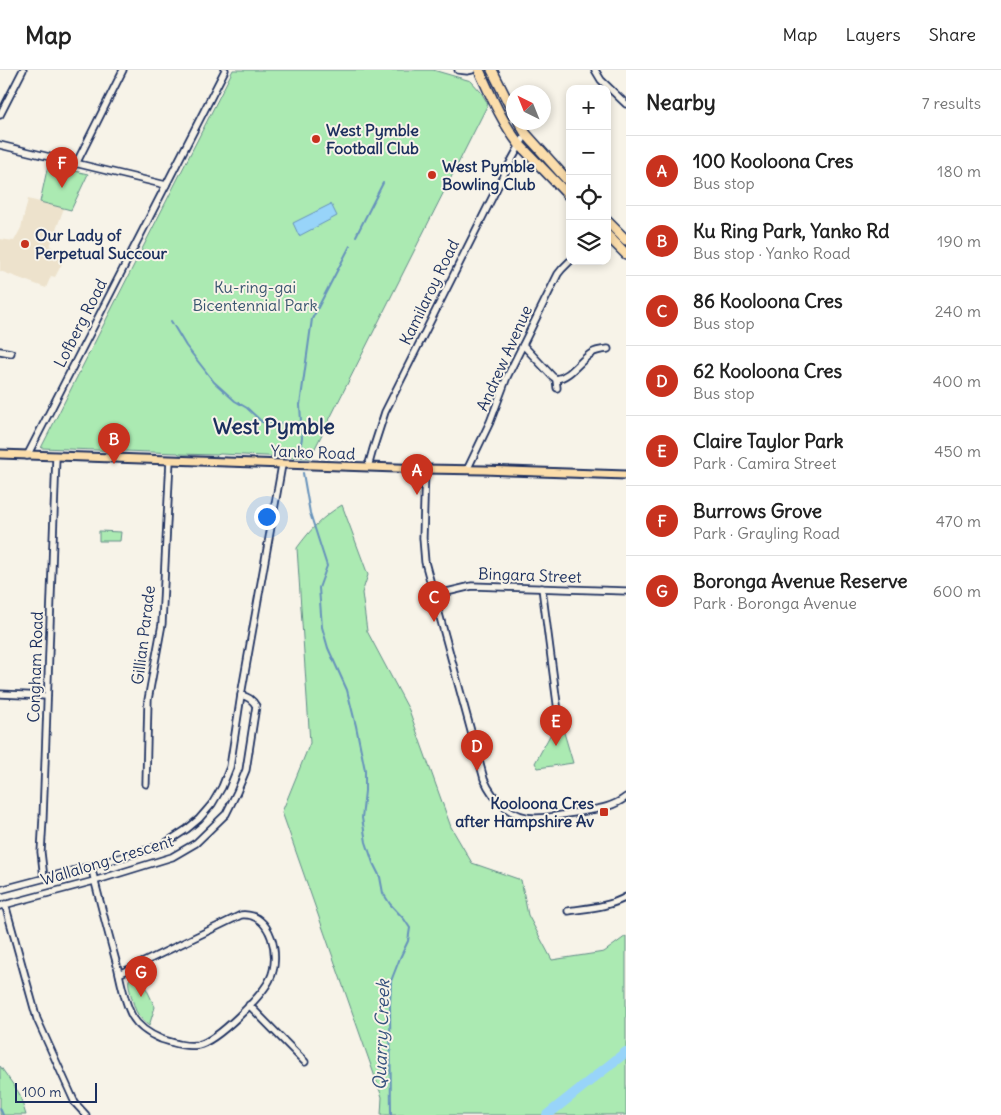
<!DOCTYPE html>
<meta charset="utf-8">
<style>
body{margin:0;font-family:Delius,sans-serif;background:#f2f2f2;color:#222}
.controls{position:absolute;right:15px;top:15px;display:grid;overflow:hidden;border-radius:10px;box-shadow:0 2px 8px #0003}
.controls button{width:45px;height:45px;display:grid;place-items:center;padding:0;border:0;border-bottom:1px solid #e0e0e0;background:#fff;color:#222;font:25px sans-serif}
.compass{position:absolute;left:506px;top:15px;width:45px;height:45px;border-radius:50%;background:#fff;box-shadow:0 2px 8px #0003;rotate:317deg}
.scale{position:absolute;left:15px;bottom:12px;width:82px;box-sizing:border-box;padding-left:5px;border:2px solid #1b2f5e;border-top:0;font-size:14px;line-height:18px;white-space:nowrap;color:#1b2f5e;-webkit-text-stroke:4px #f7f3e8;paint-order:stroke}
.you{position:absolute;left:266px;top:446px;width:18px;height:18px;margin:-12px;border:4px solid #fff;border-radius:50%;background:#1a73e8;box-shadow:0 0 0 8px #1a73e833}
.badge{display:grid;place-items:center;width:32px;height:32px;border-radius:50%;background:#c8321e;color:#fff;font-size:16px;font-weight:700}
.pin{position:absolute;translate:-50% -41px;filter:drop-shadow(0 1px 2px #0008)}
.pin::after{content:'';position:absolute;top:26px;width:18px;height:15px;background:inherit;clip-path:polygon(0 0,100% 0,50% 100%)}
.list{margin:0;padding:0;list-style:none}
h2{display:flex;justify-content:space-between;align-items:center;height:65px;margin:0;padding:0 20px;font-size:21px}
h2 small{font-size:16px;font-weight:400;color:#767676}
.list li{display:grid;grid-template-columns:32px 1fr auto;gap:15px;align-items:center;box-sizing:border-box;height:70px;padding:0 20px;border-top:1px solid #e0e0e0}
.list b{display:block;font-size:19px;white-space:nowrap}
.list p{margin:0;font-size:16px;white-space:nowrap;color:#767676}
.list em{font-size:16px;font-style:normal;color:#767676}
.icon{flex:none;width:28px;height:28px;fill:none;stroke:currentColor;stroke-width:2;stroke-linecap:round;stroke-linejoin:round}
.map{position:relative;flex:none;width:626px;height:1045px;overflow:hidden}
header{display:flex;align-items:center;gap:30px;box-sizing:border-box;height:70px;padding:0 25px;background:#fff;border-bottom:1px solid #e0e0e0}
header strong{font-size:24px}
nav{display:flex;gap:28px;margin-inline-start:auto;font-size:18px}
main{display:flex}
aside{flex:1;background:#fff}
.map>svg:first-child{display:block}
</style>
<header>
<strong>Map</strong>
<nav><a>Map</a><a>Layers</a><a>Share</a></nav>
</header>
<main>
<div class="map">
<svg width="626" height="1045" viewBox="0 0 626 1045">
<rect width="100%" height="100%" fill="#f7f3e8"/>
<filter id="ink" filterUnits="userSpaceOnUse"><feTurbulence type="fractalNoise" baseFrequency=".02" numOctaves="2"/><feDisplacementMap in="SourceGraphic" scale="10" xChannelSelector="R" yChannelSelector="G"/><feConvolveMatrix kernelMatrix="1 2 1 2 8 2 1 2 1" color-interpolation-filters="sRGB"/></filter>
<g filter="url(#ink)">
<polygon fill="#ede2cc" points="28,129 64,138 50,176 66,186 55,207 51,206 46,218 0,201 0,169 14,171 21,158"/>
<g fill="#abeab2" stroke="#638c88">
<polygon points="233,0 433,0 471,11 481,22 488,34 310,388 220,384 217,385 179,384 178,383 41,378"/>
<polygon points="48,95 88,104 71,140 40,132"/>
<path d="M342 435 368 505 362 523 367 561 409 640 451 757 472 793 521 810 528 845 552 890 604 882 626 866V1045H381L382 1027 282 742 310 673 297 478C311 459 322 447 342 435Z"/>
<polygon points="99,461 121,462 120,471 99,471"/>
<polygon points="554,658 563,659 573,693 538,698 535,693"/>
<path d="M139 903 155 937 149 956C144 952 139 947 136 941 134 936 127 914 129 910 131 906 135 905 139 903Z"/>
<polygon points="0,996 19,1023 26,1045 0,1045"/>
</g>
<polygon fill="#98d4f9" stroke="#6692bb" points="331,134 337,146 299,166 293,153"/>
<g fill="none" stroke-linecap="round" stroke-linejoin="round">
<g stroke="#6692bb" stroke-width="2">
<polyline points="356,166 383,113"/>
<polyline points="171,251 186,276 214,312 235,331 247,338 262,352 300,355"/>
<polyline points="299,384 302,368 300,335 312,249 350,176"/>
<polyline points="303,403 310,443 327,496 319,518 322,557 328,578 347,620 356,656 365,700 365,721 362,748 366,772 373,793 380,807 383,823 390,834 404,849 410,858 408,871 400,888 391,911 390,935 391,1045"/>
<polyline points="0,1038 3,1045"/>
</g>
<polyline stroke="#98d4f9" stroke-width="10" points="547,1045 626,982"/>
<g stroke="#1b2f5e" stroke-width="9">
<g id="minor">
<polyline points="458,0 467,1 472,0"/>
<polyline points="595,0 601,10 626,34"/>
<polyline points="0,45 23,0"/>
<polyline points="0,75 166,115"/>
<polyline points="76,94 123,0"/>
<path d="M523 275 552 306 556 309C571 307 580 290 592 283 597 280 602 280 608 279"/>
<polyline points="0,281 11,283"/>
<polyline points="556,309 557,318"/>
<polyline points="27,386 225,0"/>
<polyline points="368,397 373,379 385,342 504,104 526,64"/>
<path d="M425 399 423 468 425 492 484 709C493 730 511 748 536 748 550 748 565 744 579 742 596 739 612 738 626 727"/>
<polyline points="467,400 490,352 507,307 558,204 562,199 570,191"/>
<polyline points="542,518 559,649"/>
<polyline points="434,525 472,516 626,521"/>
<polyline points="0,624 47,626"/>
<polyline points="146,714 148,630 162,554 170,390"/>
<path d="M91 796C99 829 108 862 117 895 121 912 124 931 132 946 139 958 149 964 161 969 174 973 185 977 198 975 217 971 262 926 270 909 281 887 272 842 241 845L119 904"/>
<polyline points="44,808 41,782 43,748 56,387"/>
<polyline points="0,820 91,796 150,779 164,774 187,759 199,749 212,734 222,717 230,697 241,625 282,395"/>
<polyline points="5,834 37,949 75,1033 86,1045"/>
<path d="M0 836 94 811 172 787 196 773 226 744 237 722 246 700 256 636C252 629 248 627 241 625"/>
<path d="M568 841C588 838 609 837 626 827"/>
<polyline points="249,935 305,992"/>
</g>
</g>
<g stroke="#1b2f5e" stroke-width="11">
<polyline id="major" points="0,384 425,399 484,400 626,405"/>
</g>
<g stroke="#1b2f5e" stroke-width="12">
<g id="highway">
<path d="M479 0C491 26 502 52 519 74L570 127"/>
<polyline points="492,0 514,44"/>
<polyline points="519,52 526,64 570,113"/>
<polyline points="607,151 626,170"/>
<polyline points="607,165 626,184"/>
</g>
</g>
<use href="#minor" stroke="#f7f3e8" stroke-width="5.5"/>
<use href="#major" stroke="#fbddab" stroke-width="7"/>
<use href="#highway" stroke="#fbddab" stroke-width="9"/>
</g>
</g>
<g fill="#c8321e" stroke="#f7f3e8" stroke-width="2">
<circle cx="316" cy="69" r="5"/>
<circle cx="432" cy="105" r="5"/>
<circle cx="25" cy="174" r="5"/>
<rect x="599" y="737" width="10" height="10" rx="2.5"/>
</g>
<g text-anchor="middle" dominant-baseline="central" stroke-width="4" stroke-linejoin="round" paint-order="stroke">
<g font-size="16" font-weight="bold" fill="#1b2f5e" stroke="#f7f3e8" text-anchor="start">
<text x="326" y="60">West Pymble<tspan x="326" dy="18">Football Club</tspan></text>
<text x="442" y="96">West Pymble<tspan x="442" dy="18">Bowling Club</tspan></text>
<text x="35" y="165">Our Lady of<tspan x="35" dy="18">Perpetual Succour</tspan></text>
<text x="594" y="733" text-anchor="end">Kooloona Cres<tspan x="594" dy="18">after Hampshire Av</tspan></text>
</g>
<g font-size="16" fill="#38546f" stroke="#f7f3e8">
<text x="255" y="217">Ku-ring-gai<tspan x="255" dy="18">Bicentennial Park</tspan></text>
</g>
<g font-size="16" fill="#1b2f5e" stroke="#f7f3e8">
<text transform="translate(429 222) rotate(-64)">Kamilaroy Road</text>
<text transform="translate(80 253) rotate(-63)">Lofberg Road</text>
<text transform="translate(504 288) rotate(-66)">Andrew Avenue</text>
<text transform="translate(313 382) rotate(2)">Yanko Road</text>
<text transform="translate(530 505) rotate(2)">Bingara Street</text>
<text transform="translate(143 565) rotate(-83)">Gillian Parade</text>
<text transform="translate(35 597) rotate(-88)">Congham Road</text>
<text transform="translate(107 790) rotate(-17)">Wallalong Crescent</text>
</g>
<g font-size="18" font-style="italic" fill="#34507d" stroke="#f7f3e8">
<text transform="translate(381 965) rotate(-88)">Quarry Creek</text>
</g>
<g font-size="21" font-weight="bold" fill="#1b2f5e" stroke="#f7f3e8">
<text x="274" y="356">West Pymble</text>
</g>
</g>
</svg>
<div class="controls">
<button>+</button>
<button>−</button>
<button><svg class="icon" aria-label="locate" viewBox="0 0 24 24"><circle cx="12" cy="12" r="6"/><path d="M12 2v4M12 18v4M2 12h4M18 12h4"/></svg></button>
<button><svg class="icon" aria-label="layers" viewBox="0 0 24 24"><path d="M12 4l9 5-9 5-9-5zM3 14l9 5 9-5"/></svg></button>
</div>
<svg class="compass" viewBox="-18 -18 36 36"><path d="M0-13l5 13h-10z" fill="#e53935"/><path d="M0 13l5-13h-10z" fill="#767676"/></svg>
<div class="scale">100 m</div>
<div class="you"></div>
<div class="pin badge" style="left:417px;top:425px">A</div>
<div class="pin badge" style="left:114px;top:394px">B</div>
<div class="pin badge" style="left:434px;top:552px">C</div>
<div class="pin badge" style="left:477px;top:701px">D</div>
<div class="pin badge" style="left:556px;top:676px">E</div>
<div class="pin badge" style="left:62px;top:118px">F</div>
<div class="pin badge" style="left:141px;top:927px">G</div>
</div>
<aside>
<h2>Nearby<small>7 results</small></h2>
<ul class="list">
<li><span class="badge">A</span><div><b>100 Kooloona Cres</b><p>Bus stop</p></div><em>180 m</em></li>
<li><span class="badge">B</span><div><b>Ku Ring Park, Yanko Rd</b><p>Bus stop · Yanko Road</p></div><em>190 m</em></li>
<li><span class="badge">C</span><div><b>86 Kooloona Cres</b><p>Bus stop</p></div><em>240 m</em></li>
<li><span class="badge">D</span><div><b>62 Kooloona Cres</b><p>Bus stop</p></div><em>400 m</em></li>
<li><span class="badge">E</span><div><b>Claire Taylor Park</b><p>Park · Camira Street</p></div><em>450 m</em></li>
<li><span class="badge">F</span><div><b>Burrows Grove</b><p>Park · Grayling Road</p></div><em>470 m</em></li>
<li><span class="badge">G</span><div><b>Boronga Avenue Reserve</b><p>Park · Boronga Avenue</p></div><em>600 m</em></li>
</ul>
</aside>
</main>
